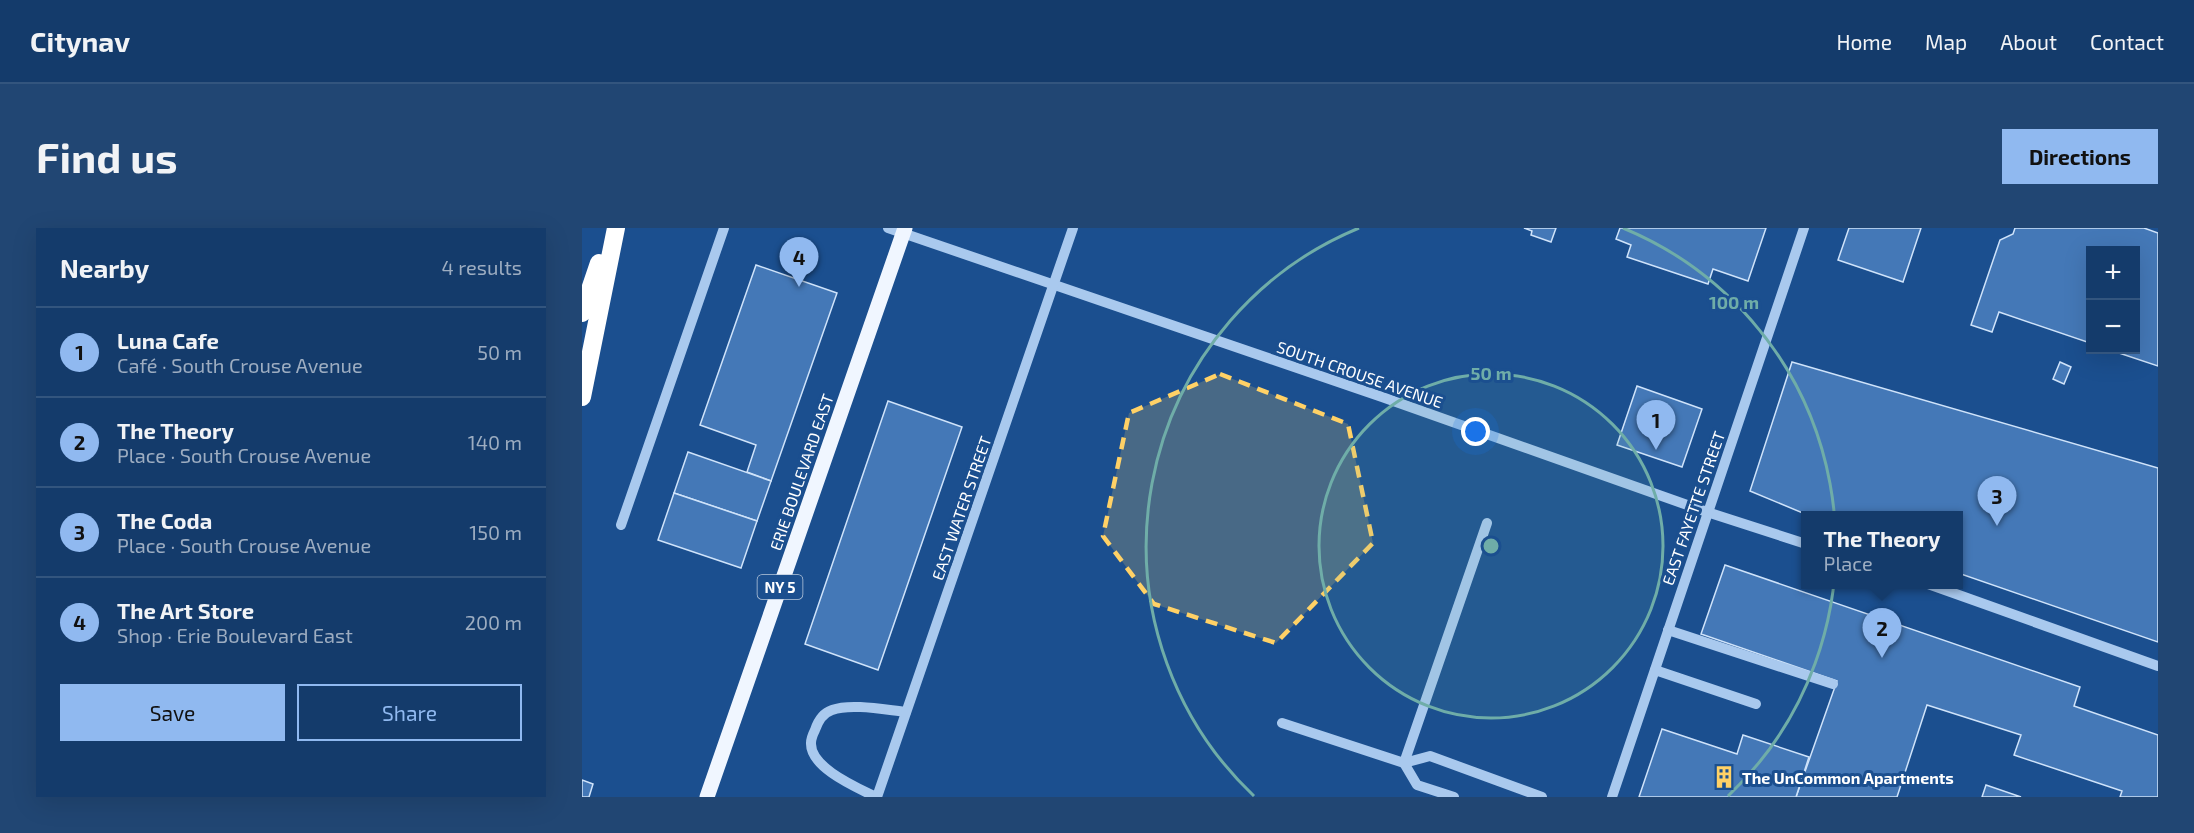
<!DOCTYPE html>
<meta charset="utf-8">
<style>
body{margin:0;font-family:"Exo 2",sans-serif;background:#214673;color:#f1f3f6}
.controls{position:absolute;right:18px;top:18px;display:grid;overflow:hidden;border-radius:0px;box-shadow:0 6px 24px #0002}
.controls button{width:54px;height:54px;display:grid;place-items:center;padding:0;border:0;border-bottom:2px solid #33557e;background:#143b6b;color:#f1f3f6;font:30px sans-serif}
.you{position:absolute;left:894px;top:204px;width:21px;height:21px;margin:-15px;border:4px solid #fff;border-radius:50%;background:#1a73e8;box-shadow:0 0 0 9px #1a73e833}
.badge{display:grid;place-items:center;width:39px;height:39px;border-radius:50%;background:#90b9f0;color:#111;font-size:20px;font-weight:700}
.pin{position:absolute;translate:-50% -50px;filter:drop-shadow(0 2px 3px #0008)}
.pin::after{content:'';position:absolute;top:32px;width:21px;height:18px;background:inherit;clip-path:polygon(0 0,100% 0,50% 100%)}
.popup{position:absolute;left:1219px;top:283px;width:162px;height:78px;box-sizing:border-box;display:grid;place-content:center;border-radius:0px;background:#143b6b;filter:drop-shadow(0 2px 4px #0005);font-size:20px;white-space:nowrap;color:#9dadc1}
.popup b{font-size:22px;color:#f1f3f6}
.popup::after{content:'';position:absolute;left:50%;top:100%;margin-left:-12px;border:12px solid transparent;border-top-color:#143b6b}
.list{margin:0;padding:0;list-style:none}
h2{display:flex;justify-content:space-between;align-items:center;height:78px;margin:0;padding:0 24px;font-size:26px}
h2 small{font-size:20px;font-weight:400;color:#9dadc1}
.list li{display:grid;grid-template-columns:39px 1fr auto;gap:18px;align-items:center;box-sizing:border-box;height:90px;padding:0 24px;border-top:2px solid #33557e}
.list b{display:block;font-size:22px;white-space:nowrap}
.list p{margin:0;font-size:20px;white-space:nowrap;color:#9dadc1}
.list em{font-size:20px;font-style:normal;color:#9dadc1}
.actions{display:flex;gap:12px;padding:18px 24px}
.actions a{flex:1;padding:14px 0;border:2px solid #90b9f0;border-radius:0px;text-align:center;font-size:21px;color:#90b9f0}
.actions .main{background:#90b9f0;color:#111}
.map{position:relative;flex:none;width:1576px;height:569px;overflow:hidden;border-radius:0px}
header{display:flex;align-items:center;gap:36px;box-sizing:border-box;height:84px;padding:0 30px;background:#143b6b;border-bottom:2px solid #33557e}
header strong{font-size:28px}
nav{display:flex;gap:33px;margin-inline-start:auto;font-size:21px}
.intro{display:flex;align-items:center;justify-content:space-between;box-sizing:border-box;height:144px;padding:0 36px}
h1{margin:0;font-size:42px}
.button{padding:15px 27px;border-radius:0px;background:#90b9f0;color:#111;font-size:21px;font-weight:700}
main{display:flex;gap:36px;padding:0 36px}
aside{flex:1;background:#143b6b;border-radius:0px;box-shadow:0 6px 24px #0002}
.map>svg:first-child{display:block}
</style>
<header>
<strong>Citynav</strong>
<nav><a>Home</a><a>Map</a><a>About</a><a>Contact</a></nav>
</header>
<div class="intro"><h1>Find us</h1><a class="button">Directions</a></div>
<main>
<aside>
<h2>Nearby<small>4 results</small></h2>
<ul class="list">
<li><span class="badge">1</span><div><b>Luna Cafe</b><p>Café · South Crouse Avenue</p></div><em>50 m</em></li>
<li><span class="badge">2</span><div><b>The Theory</b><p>Place · South Crouse Avenue</p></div><em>140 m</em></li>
<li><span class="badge">3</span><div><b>The Coda</b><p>Place · South Crouse Avenue</p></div><em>150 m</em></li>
<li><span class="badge">4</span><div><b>The Art Store</b><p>Shop · Erie Boulevard East</p></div><em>200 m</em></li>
</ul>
<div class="actions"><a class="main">Save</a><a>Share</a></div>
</aside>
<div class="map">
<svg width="1576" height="569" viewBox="0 0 1576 569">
<rect width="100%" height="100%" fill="#1b4f8f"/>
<g fill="#4478b7" stroke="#cfe3fa" stroke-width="1.5">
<polygon points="942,0 974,0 969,14 949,7 950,3"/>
<polygon points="1038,0 1184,0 1166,53 1131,41 1126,56 1045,29 1049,17 1034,11"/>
<polygon points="1267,0 1339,0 1321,54 1256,32"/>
<polygon points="1433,0 1562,0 1576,5 1576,138 1528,122 1554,122 1554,22 1508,22 1508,115 1417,84 1410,104 1389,97 1418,12 1431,6"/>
<polygon points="174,37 255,65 189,253 165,244 174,217 118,197"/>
<polygon points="1210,134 1576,240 1576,414 1376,345 1376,288 1228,288 1168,263"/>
<polygon points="1478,134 1489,139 1482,156 1471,151"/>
<polygon points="1055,158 1120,181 1100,239 1035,217"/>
<polygon points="306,173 380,199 296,442 223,416"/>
<polygon points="106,224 189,253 175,293 92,265"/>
<polygon points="92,265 175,293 159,340 76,312"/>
<polygon points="1143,337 1498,459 1492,478 1576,507 1576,569 1538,569 1540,563 1432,527 1439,507 1345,477 1315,569 1214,569 1255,453 1119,406"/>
<polygon points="1080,501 1155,526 1161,507 1227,529 1214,569 1057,569"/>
<polygon points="0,552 11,556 7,569 0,569"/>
<polygon points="1404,557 1439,569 1400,569"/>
</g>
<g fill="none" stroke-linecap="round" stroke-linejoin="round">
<g stroke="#a9c9ee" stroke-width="10">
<polyline points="306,0 800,169 1125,284 1224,316"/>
<polyline points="39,297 142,0"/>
<polyline points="1346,356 1576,438"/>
<polyline points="1086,402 1251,456"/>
<polyline points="1073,442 1174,476"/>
<polyline points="700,495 822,535 848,528 960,569"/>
<path d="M294 569C276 560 228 540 229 515 229 511 231 506 233 502 236 493 241 485 250 482 269 475 304 482 324 484"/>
<polyline points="295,569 491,0"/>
<polyline points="872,569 835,557 822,535 905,295"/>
<polyline points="1030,569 1222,0"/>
</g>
<polyline stroke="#f0f6ff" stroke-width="15" points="125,569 323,0"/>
<g stroke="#fff" stroke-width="18">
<polyline points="0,85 17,35"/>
<polyline points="0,169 34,0"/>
</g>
</g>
<path fill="#ffd166" fill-opacity="0.2" stroke="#ffd166" stroke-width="4.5" stroke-dasharray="12 8" stroke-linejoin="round" d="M638 146 766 196 791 315 694 415 572 376 521 308 547 185Z"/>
<circle cx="909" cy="318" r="172" fill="#6fada8" fill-opacity=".12"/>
<g fill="none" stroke="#6fada8" stroke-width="3">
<circle cx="909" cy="318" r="172"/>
<path d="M672 568A344 344 0 0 1 777 0M1041 0A344 344 0 0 1 1146 568"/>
</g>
<defs>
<g id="building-bare" transform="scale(1.8)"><path d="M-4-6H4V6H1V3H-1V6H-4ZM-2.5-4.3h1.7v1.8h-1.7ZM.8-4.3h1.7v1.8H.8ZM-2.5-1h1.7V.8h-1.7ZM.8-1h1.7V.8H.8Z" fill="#ffd166" stroke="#1b4f8f" stroke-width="2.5" paint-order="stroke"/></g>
</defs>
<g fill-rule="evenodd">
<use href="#building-bare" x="1142" y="549"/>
</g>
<g text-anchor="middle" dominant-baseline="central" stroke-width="6" stroke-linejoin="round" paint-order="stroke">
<rect fill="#1b4f8f" stroke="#bbcadd" stroke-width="1.5" x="175.5" y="347" width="45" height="24" rx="4.5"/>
<g font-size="15" font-weight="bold" fill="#fff">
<text x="198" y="359">NY 5</text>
</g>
<g font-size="16" fill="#fff" stroke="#1b4f8f">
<text transform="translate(778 146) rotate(19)">SOUTH CROUSE AVENUE</text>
<text transform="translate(219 244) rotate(-71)">ERIE BOULEVARD EAST</text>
<text transform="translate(379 280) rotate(-71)">EAST WATER STREET</text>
<text transform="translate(1111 280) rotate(-71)">EAST FAYETTE STREET</text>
</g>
<g font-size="16" font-weight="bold" fill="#fff" stroke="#1b4f8f" text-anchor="start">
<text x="1160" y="549">The UnCommon Apartments</text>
</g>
</g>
<circle cx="909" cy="318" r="9" fill="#6fada8" stroke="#1b4f8f" stroke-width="3"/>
<g font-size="18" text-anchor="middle" font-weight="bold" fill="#6fada8" stroke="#1b4f8f" stroke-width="6" stroke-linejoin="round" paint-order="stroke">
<text x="1152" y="81">100 m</text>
<text x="909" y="152">50 m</text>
</g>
</svg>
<div class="controls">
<button>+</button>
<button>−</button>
</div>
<div class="you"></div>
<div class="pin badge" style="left:1074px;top:222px">1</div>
<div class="pin badge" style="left:1300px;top:430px">2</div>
<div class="popup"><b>The Theory</b>Place</div>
<div class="pin badge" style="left:1415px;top:298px">3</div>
<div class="pin badge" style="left:217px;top:59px">4</div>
</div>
</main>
